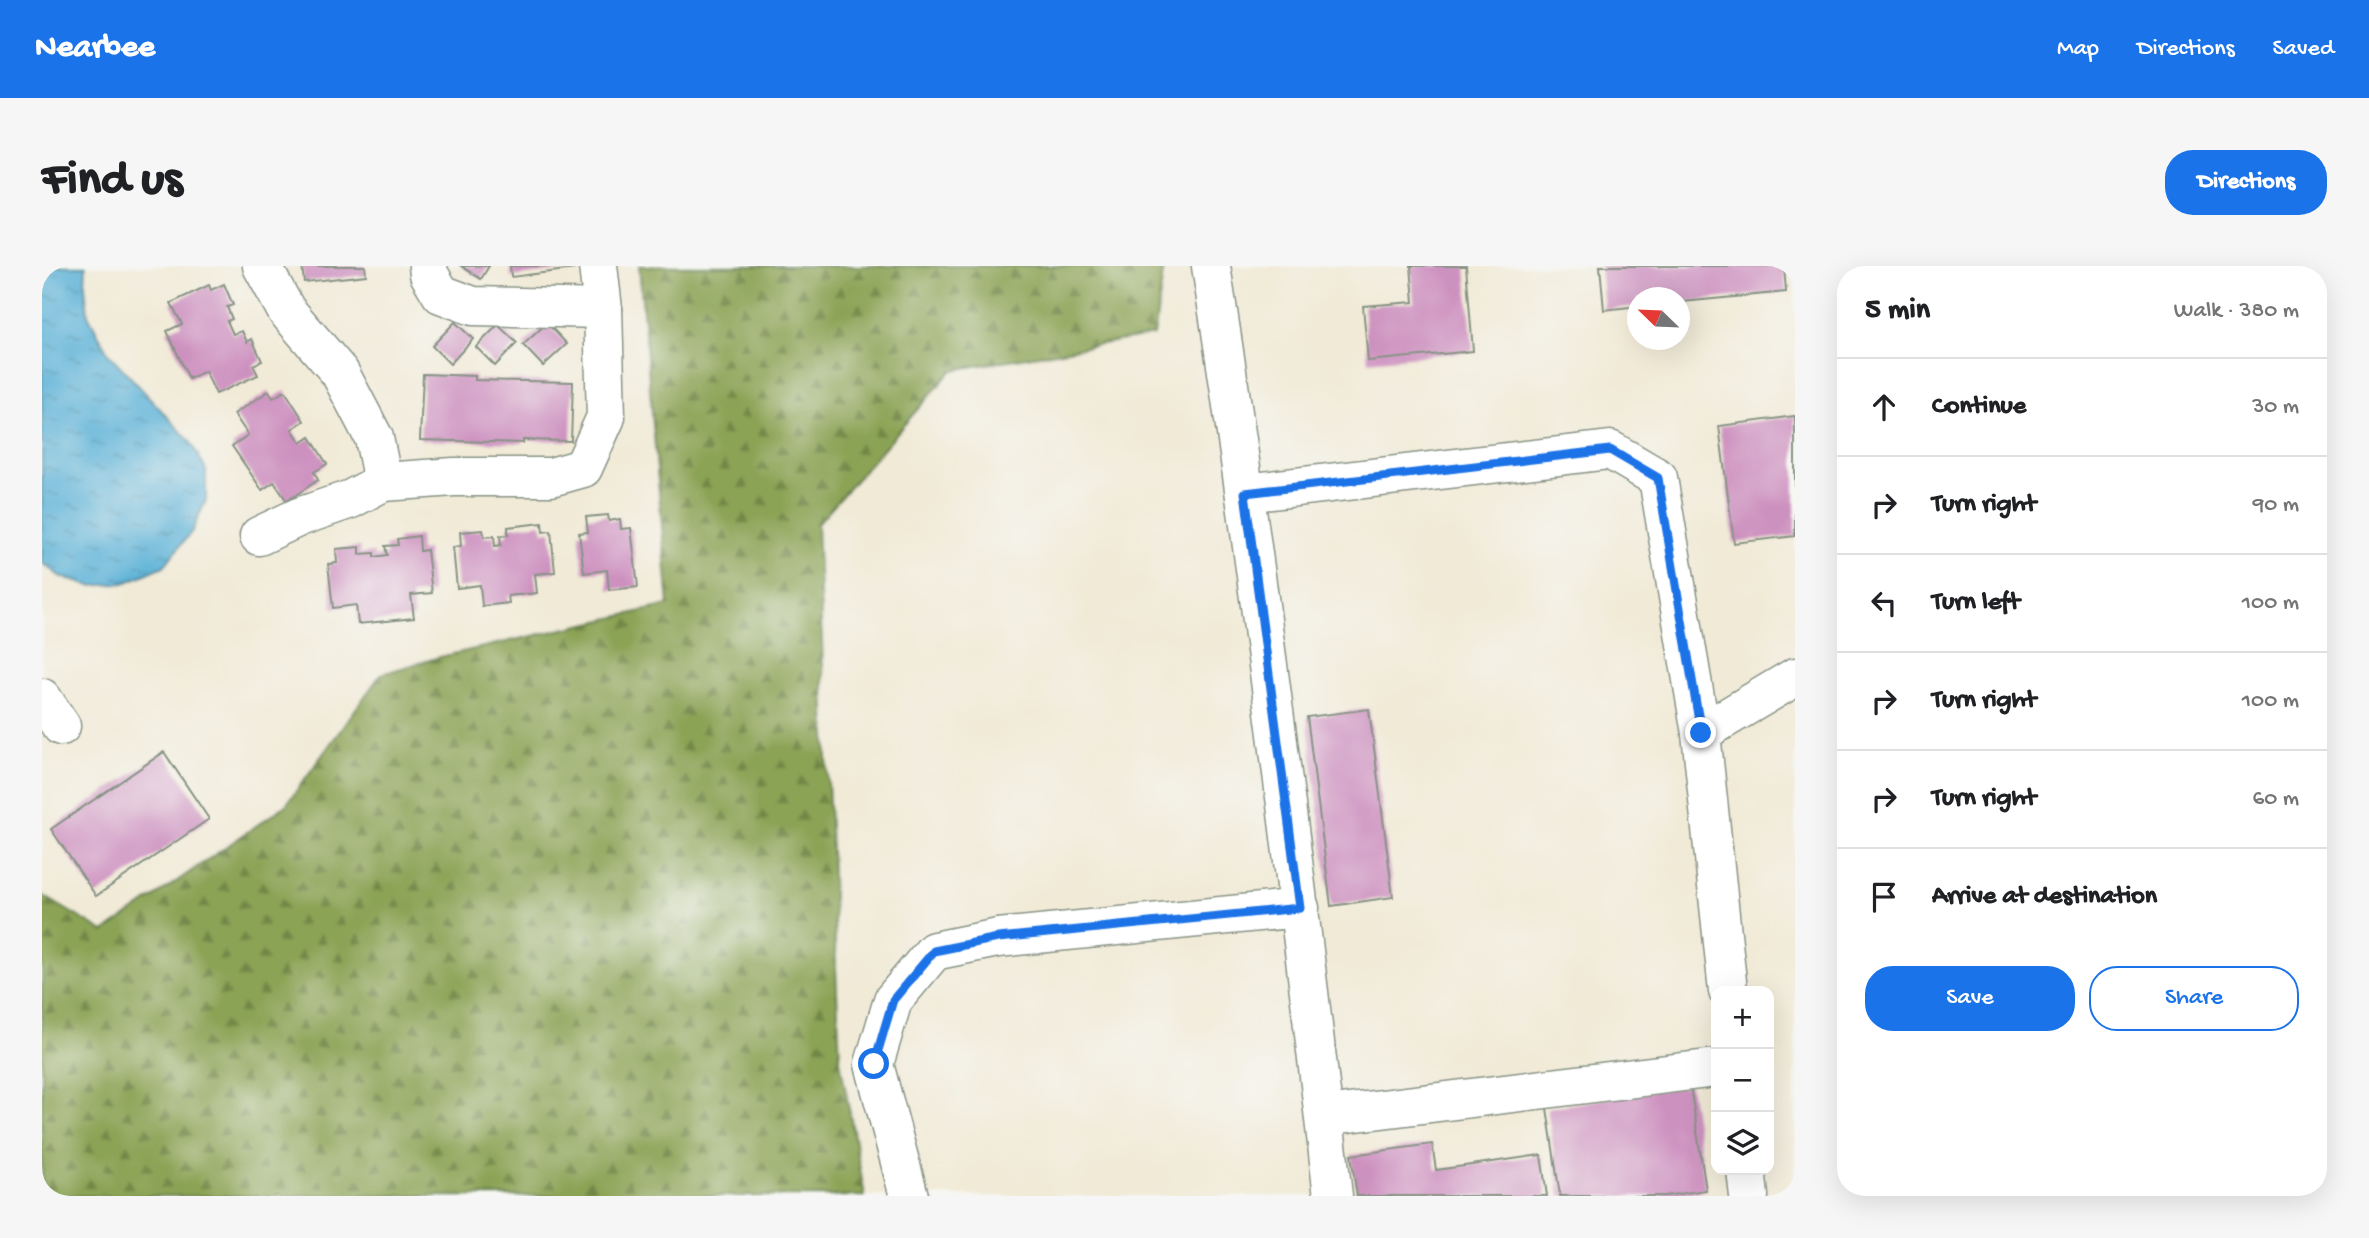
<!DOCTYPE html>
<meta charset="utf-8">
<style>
body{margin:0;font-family:"Gochi Hand",sans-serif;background:#f6f6f6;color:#202124}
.controls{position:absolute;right:21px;bottom:21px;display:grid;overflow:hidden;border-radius:14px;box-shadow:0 7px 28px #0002}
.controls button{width:63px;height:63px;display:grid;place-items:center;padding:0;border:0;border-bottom:2px solid #e0e0e0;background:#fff;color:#202124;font:35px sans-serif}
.compass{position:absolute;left:1585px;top:21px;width:63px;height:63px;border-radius:50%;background:#fff;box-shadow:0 7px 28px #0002;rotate:293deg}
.stop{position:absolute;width:21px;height:21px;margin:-16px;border:5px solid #1a73e8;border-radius:50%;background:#fff}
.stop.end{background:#1a73e8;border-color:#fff;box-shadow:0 2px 7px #0008}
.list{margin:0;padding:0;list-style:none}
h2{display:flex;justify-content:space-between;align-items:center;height:91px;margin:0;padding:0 28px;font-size:30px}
h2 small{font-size:23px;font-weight:400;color:#757577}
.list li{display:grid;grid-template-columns:46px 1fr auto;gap:21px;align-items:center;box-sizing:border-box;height:98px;padding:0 28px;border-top:2px solid #e0e0e0}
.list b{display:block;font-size:26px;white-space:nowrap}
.list em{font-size:23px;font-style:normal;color:#757577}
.actions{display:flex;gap:14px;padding:21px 28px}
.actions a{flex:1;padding:16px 0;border:2px solid #1a73e8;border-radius:28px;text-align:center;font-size:24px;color:#1a73e8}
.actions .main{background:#1a73e8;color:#fff}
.icon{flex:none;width:38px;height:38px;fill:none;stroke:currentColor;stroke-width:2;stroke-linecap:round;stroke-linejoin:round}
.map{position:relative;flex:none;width:1753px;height:930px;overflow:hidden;border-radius:28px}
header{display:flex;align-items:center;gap:42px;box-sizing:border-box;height:98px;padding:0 35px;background:#1a73e8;color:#fff}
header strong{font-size:33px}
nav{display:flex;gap:38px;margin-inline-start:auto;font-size:24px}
.intro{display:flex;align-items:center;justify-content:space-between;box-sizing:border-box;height:168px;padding:0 42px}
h1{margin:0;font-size:49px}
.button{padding:18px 32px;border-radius:28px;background:#1a73e8;color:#fff;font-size:24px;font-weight:700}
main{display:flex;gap:42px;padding:0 42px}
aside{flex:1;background:#fff;border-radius:28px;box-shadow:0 7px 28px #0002}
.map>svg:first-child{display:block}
</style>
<header>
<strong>Nearbee</strong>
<nav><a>Map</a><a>Directions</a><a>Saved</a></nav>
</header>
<div class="intro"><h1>Find us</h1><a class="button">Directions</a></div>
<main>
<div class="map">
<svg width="1753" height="930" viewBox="0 0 1753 930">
<defs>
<pattern id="forest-firs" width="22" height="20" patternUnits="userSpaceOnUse" patternTransform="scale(1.75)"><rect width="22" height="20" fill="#8ba354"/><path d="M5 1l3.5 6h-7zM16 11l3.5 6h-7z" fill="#718646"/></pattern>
<pattern id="water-ripples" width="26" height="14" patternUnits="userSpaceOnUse" patternTransform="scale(1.75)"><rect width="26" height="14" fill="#5ab1d7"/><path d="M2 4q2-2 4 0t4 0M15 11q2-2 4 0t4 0" fill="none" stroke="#4a91af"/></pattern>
</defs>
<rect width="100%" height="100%" fill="#f6f6f2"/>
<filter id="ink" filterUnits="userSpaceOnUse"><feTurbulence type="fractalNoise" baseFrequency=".0143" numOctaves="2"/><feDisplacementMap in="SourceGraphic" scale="14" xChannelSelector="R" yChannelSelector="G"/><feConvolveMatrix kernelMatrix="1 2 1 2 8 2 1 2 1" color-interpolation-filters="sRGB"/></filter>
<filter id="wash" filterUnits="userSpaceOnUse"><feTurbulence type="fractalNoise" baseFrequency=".00686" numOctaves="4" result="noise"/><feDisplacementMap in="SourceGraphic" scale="28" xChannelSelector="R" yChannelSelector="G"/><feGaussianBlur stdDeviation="1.57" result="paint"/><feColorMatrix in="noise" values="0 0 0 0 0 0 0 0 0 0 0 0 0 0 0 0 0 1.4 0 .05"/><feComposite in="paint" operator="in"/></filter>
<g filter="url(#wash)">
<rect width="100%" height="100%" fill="#f1ead7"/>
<polygon fill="url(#forest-firs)" stroke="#557044" stroke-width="2" points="597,0 1122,0 1112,69 910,104 775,258 798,794 823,930 0,930 0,629 62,666 244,539 339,408 398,391 627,339"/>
<polygon fill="url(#water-ripples)" stroke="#3c7786" stroke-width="2" points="0,0 44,0 43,20 46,49 66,87 148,175 164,204 164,234 150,265 122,300 83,317 49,320 19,311 0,297"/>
<g id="blocks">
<g fill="#cd91c0">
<polygon points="260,0 323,0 324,9 262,16"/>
<polygon points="419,0 447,0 439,13"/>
<polygon points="468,0 532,0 532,3 469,11"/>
<polygon points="1369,0 1424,0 1431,85 1326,95 1321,40 1372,36"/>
<polygon points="1558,0 1742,0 1744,26 1640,36 1641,56 1638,57 1638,32 1596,32 1596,40 1562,44"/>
<polygon points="182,18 191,39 185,41 190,53 185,55 191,68 200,65 205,76 210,73 220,95 211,99 216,109 174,128 163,105 147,113 125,65 140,58 129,37 167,19 169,24"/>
<polygon points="413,56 431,73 408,98 390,80"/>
<polygon points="505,57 525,78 501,100 481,79"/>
<polygon points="456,59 475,77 453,100 434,81"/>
<polygon points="381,108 433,110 433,114 531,116 529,175 481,174 481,177 378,174"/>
<polygon points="227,125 231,132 243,125 262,155 250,163 259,177 268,171 285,198 272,206 276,214 245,235 232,216 220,224 190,180 206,169 192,148"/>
<polygon points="1753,150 1753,270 1692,277 1677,160"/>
<polygon points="566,249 567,255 578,253 579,263 589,262 596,321 567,324 565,304 542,307 537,267 546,266 544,251"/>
<polygon points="500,257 501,266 509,265 513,306 493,308 495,327 466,330 467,337 440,340 438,319 415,322 411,281 419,280 418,266 441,264 442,271 452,270 453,280 459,279 458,270 466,269 466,261"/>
<polygon points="377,270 378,285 385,284 390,327 369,329 372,352 316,358 314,339 291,342 286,298 295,297 294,283 318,281 318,288 332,287 332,291 345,289 343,280 356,279 355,273"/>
<polygon points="1327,443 1351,631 1289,640 1265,451"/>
<polygon points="122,486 167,553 54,630 9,563"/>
<polygon points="1648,819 1664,924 1623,930 1518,930 1505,842"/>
<polygon points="1390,878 1394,904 1499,889 1505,930 1315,930 1309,889"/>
</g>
</g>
</g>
<g filter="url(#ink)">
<use href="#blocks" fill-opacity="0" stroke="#889486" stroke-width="2"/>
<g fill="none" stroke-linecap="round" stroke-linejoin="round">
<g stroke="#889486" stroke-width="41">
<g id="minor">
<polyline points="220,0 244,44 298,107 332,172 341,216"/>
<polyline points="386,0 387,8 399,28 431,40 561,43"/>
<path d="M1169 0C1217 309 1255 619 1291 930"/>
<polyline points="1203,227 1568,184 1616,212 1659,467"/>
<polyline points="217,270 257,251 309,233 341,216 412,211 509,211 541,202 564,151 561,43 556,0"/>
<polyline points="0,432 19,460"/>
<polyline points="1686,725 1659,467 1753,411"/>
<polyline points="1282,850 1674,802"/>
<polyline points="1704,904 1707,930"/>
<polyline points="867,930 832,798 851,734 892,685 956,672 1258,642"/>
</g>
</g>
<use href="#minor" stroke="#fff" stroke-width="38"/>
</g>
</g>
<g fill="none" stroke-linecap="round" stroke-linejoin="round" filter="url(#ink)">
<polyline stroke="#1a73e8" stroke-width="9" points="832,798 851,734 892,685 956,672 1258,642 1203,227 1568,184 1616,212 1659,467"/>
</g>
</svg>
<div class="controls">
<button>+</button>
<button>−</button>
<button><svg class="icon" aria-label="layers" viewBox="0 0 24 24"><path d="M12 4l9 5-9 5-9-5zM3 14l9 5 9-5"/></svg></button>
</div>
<svg class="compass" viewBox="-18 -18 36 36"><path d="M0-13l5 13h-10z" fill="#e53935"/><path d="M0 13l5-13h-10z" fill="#757577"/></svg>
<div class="stop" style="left:832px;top:798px"></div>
<div class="stop end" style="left:1659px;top:467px"></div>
</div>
<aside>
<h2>5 min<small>Walk · 380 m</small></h2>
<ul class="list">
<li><svg class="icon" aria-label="ahead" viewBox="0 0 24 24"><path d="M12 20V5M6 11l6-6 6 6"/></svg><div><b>Continue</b></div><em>30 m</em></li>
<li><svg class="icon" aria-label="right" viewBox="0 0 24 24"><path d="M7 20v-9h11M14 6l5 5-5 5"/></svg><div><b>Turn right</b></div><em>90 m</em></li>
<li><svg class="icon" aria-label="left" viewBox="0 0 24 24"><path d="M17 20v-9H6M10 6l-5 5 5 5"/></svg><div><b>Turn left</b></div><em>100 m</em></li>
<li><svg class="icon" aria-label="right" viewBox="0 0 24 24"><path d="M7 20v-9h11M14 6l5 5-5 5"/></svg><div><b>Turn right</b></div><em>100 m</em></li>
<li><svg class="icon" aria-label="right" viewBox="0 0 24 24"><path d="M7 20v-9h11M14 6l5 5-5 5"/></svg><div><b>Turn right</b></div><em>60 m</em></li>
<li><svg class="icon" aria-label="arrive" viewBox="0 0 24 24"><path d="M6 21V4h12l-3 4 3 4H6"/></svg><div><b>Arrive at destination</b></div></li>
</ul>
<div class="actions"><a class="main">Save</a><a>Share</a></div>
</aside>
</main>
